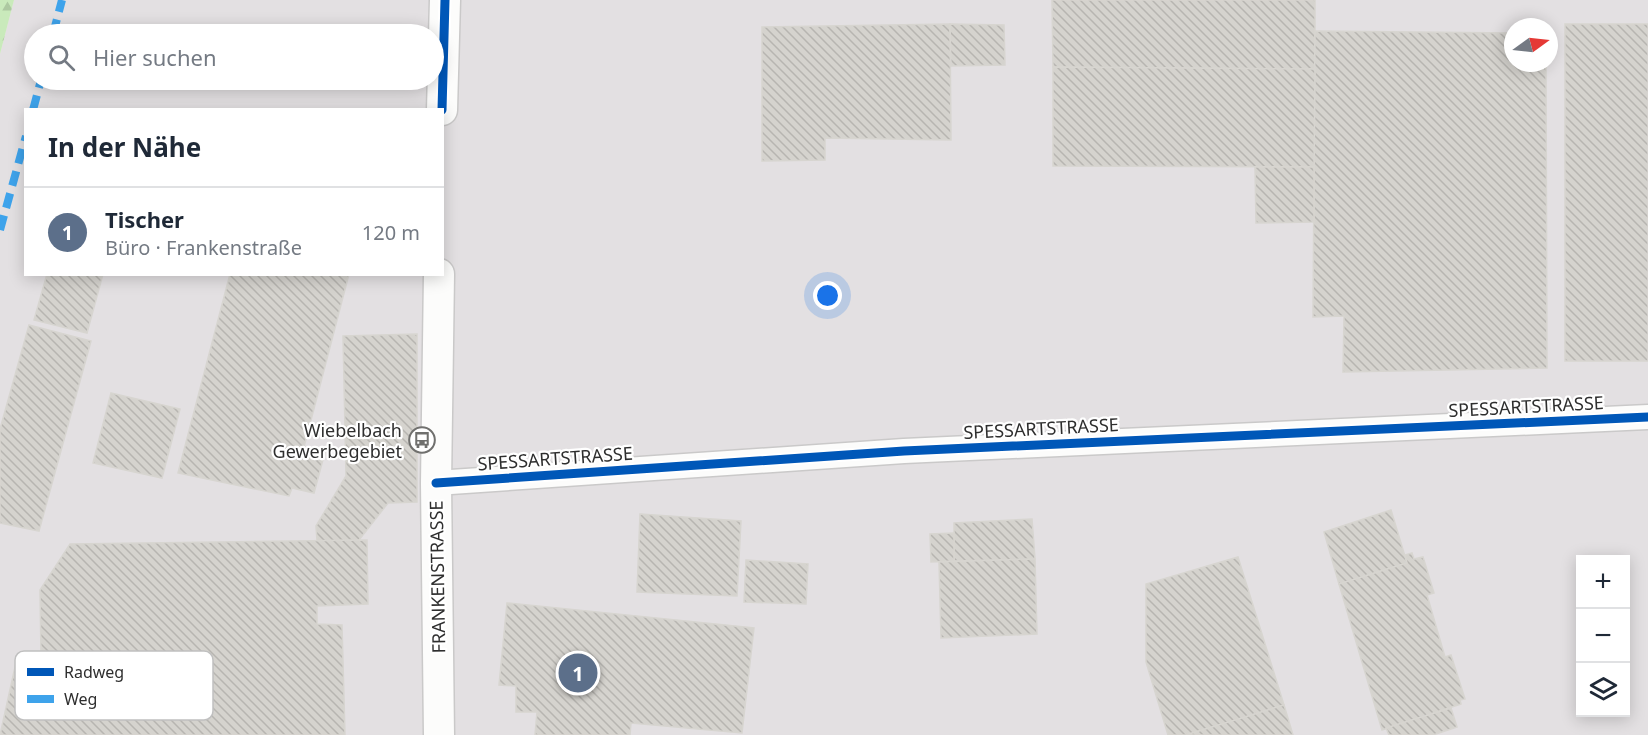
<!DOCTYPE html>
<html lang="de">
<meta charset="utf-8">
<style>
body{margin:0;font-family:"Noto Sans",sans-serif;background:#f2f2f3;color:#1f2937}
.controls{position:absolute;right:18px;bottom:18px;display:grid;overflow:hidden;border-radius:0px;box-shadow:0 3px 15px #0003}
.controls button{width:54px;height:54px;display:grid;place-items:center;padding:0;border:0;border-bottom:2px solid #e0e1e3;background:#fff;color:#1f2937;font:30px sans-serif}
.compass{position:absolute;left:1504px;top:18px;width:54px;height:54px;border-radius:50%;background:#fff;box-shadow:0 3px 15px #0003;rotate:75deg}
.you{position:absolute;left:828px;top:296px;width:21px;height:21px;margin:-15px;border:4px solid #fff;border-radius:50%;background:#1a73e8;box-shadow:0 0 0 9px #1a73e833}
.badge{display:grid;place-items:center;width:39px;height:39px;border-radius:50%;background:#0b8043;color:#fff;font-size:20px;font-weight:700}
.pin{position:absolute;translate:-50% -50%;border:3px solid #fff;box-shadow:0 2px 6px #0006}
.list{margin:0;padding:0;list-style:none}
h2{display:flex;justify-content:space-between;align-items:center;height:78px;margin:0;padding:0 24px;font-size:26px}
h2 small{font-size:20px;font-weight:400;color:#747a83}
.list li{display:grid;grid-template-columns:39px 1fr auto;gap:18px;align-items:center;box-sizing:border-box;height:90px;padding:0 24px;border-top:2px solid #e0e1e3}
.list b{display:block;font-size:22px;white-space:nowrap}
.list p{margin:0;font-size:20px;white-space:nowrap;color:#747a83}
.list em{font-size:20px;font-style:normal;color:#747a83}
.icon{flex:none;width:33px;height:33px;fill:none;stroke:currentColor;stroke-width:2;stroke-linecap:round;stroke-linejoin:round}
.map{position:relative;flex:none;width:1648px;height:735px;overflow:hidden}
.search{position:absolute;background:#fff;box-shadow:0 3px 15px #0003;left:24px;top:24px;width:420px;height:66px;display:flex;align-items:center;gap:15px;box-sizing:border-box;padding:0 21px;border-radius:33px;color:#747a83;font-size:22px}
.panel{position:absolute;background:#fff;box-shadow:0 3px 15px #0003;left:24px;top:108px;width:420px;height:168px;border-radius:0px}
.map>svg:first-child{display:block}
</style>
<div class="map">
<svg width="1648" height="735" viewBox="0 0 1648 735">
<defs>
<pattern id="forest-firs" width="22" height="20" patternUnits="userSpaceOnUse" patternTransform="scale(1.5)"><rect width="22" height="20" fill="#c9eabb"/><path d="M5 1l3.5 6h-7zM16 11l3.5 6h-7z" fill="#adc9a1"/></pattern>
<pattern id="building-back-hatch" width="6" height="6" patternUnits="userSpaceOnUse" patternTransform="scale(1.5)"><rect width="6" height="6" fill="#d5d3ce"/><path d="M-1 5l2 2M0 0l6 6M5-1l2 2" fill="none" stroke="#b7b5b1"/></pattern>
</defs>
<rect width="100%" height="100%" fill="#eceae4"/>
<path fill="#e3e0e2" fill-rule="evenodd" d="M14 0H1648V735H0V54ZM1513 27H1549V63H1513ZM34 34H434V80H34ZM26 110H442V274H26ZM1580 560H1626V712H1580Z"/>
<polygon fill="url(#forest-firs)" points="0,0 14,0 0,54"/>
<g fill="url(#building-back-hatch)" stroke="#d7d5d0" stroke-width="1.5">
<polygon points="1052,0 1315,0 1315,69 1053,67"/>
<polygon points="950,24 951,140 825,138 825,160 762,161 762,27"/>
<polygon points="950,24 1004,25 1005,65 951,66"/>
<rect x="1565" y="24" width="83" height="337"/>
<polygon points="1315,31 1513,33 1513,63 1546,63 1547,368 1343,372 1344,316 1313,317"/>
<polygon points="1053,67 1315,69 1314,167 1053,166"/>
<polygon points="1255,167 1314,167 1314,222 1256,223"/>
<polygon points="47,274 103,274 87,333 34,320"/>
<polygon points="230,274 349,274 304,447 325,452 314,493 292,488 289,496 178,473"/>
<polygon points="29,325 91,341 39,531 0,523 0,429"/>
<polygon points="417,334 417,502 388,503 359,540 317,541 316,526 346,476 343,336"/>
<polygon points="111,393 180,409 162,478 93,463"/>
<polygon points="1391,510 1407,563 1339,584 1324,532"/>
<polygon points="640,514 741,521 737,596 637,592"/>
<polygon points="1032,519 1035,559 954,561 954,523"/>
<polygon points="954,533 954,561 931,562 930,534"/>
<polygon points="367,540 368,604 317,606 317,624 342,625 345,735 0,735 17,658 41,656 40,590 70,544"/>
<polygon points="1412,553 1414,559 1423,557 1434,593 1427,595 1445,657 1451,655 1465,699 1460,700 1461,704 1382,730 1339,584 1407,563 1405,555"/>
<polygon points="1238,557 1284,705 1186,735 1168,735 1146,662 1146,584"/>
<polygon points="1035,559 1037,634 941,638 939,562"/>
<polygon points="746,560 808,564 806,604 744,602"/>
<polygon points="507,603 754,628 742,733 631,723 630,735 535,735 537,712 516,712 516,686 499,685"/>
<polygon points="1284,705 1293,735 1186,735"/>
<polygon points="1451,708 1457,727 1433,735 1389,735 1386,728"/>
</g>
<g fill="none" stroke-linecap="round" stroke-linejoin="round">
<g stroke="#cac9c9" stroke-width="27">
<polyline id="minor" points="436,483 904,451 1648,417"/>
</g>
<g stroke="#cac9c9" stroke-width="33">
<g id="tertiary">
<polyline points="442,110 445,0"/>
<polyline points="439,735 436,483 439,274"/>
</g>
</g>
<use href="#minor" stroke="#fcfcfb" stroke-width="24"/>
<use href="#tertiary" stroke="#fcfcfb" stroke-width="30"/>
<g stroke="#3ea3eb" stroke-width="8" stroke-dasharray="15 8" stroke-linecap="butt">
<polyline points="53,34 62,0"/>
<polyline points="33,110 41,80"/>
<polyline points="0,230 26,136"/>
</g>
<g stroke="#fff" stroke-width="13">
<g id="cycleway">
<polyline points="442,110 445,0"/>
<polyline points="436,483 904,451 1648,417"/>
</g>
</g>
<use href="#cycleway" stroke="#0057b8" stroke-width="9"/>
</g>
<defs>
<g id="bus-ring" transform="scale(1.35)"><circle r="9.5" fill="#fff" stroke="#70706e" stroke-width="1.5"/><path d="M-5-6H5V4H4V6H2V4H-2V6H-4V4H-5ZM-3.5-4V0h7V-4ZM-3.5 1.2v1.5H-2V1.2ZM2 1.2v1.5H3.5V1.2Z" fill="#70706e"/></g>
</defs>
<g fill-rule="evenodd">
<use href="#bus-ring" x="422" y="440"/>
</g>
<g text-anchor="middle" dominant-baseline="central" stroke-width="4.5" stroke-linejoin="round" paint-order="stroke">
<g font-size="18" fill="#2e2e2e" stroke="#fff">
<text transform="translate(1526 406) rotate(-3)">SPESSARTSTRASSE</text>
<text transform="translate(1041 428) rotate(-3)">SPESSARTSTRASSE</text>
<text transform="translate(555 458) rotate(-4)">SPESSARTSTRASSE</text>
<text transform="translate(437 577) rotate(-91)">FRANKENSTRASSE</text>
</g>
<g font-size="18" fill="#2e2e2e" stroke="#fff" text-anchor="end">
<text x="402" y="430">Wiebelbach<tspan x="402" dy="21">Gewerbegebiet</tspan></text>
</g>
</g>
<rect x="15" y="651" width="198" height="69" rx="9" fill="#fff" stroke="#c0c0c0" stroke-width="1.5"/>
<rect x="27" y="668" width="27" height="8" fill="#0057b8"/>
<rect x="27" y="695" width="27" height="8" fill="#3ea3eb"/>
<g font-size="16" fill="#2e2e2e">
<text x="64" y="678">Radweg</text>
<text x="64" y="705">Weg</text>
</g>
</svg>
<div class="controls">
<button>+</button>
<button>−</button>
<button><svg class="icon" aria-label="layers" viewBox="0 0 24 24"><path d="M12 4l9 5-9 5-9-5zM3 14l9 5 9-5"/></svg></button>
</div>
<svg class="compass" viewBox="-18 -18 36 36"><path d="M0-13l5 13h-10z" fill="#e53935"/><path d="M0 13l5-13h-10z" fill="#747a83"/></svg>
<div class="you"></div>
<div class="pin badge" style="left:578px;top:673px;background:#5c6f8a">1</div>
<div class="search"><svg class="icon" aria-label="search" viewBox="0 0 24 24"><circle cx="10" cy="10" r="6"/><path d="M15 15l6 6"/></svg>Hier suchen</div>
<section class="panel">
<h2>In der Nähe<small></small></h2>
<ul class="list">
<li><span class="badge" style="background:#5c6f8a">1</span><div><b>Tischer</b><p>Büro · Frankenstraße</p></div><em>120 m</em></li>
</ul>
</section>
</div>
